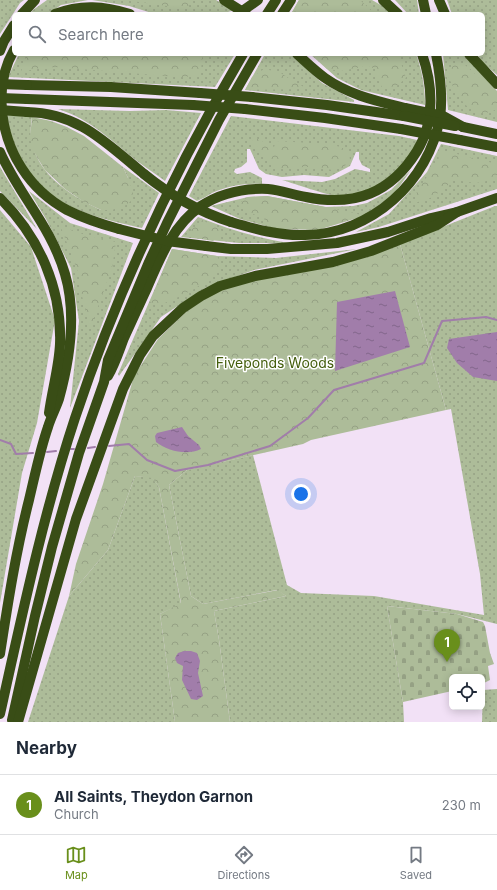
<!DOCTYPE html>
<style>
body{margin:0;font-family:Inter,sans-serif;background:#f2f2f3;color:#1f2937}
.controls{position:absolute;right:12px;bottom:12px;display:grid;overflow:hidden;border-radius:6px;box-shadow:0 2px 10px #0003}
.controls button{width:36px;height:36px;display:grid;place-items:center;padding:0;border:0;border-bottom:1px solid #e0e1e3;background:#fff;color:#1f2937;font:20px sans-serif}
.you{position:absolute;left:301px;top:494px;width:14px;height:14px;margin:-10px;border:3px solid #fff;border-radius:50%;background:#1a73e8;box-shadow:0 0 0 6px #1a73e833}
.badge{display:grid;place-items:center;width:26px;height:26px;border-radius:50%;background:#698f1b;color:#fff;font-size:13px;font-weight:700}
.pin{position:absolute;translate:-50% -33px;filter:drop-shadow(0 1px 2px #0008)}
.pin::after{content:'';position:absolute;top:21px;width:14px;height:12px;background:inherit;clip-path:polygon(0 0,100% 0,50% 100%)}
.list{margin:0;padding:0;list-style:none}
h2{display:flex;justify-content:space-between;align-items:center;height:52px;margin:0;padding:0 16px;font-size:17px}
h2 small{font-size:13px;font-weight:400;color:#747a83}
.list li{display:grid;grid-template-columns:26px 1fr auto;gap:12px;align-items:center;box-sizing:border-box;height:60px;padding:0 16px;border-top:1px solid #e0e1e3}
.list b{display:block;font-size:15px;white-space:nowrap}
.list p{margin:0;font-size:13px;white-space:nowrap;color:#747a83}
.list em{font-size:13px;font-style:normal;color:#747a83}
.icon{flex:none;width:22px;height:22px;fill:none;stroke:currentColor;stroke-width:2;stroke-linecap:round;stroke-linejoin:round}
.map{position:relative;flex:none;width:497px;height:722px;overflow:hidden}
.search{position:absolute;background:#fff;box-shadow:0 2px 10px #0003;left:12px;right:12px;top:12px;height:44px;display:flex;align-items:center;gap:10px;box-sizing:border-box;padding:0 14px;border-radius:6px;color:#747a83;font-size:15px}
.sheet{height:112px;background:#fff}
nav{display:flex;justify-content:space-around;align-items:center;box-sizing:border-box;height:56px;border-top:1px solid #e0e1e3;background:#fff;font-size:11px;color:#747a83}
nav a{display:grid;justify-items:center;gap:2px}
nav .on{color:#698f1b}
.map>svg:first-child{display:block}
</style>
<div class="map">
<svg width="497" height="722" viewBox="0 0 497 722">
<defs>
<pattern id="grass-dots" width="8" height="8" patternUnits="userSpaceOnUse"><rect width="8" height="8" fill="#adbc99"/><path d="M2 2h.1M6 6h.1" fill="none" stroke="#95a184" stroke-width="1.8" stroke-linecap="round"/></pattern>
<pattern id="forest-crowns" width="20" height="18" patternUnits="userSpaceOnUse"><rect width="20" height="18" fill="#adbc99"/><path d="M2 6a3 3 0 1 1 6 0M12 15a3 3 0 1 1 6 0" fill="none" stroke="#95a184"/></pattern>
<pattern id="cemetery-stones" width="16" height="16" patternUnits="userSpaceOnUse"><rect width="16" height="16" fill="#adbc99"/><path d="M2 7V4a2 2 0 0 1 4 0v3zM10 15v-3a2 2 0 0 1 4 0v3z" fill="#95a184"/></pattern>
<pattern id="water-ripples" width="26" height="14" patternUnits="userSpaceOnUse"><rect width="26" height="14" fill="#a17daa"/><path d="M2 4q2-2 4 0t4 0M15 11q2-2 4 0t4 0" fill="none" stroke="#83668b"/></pattern>
</defs>
<rect width="100%" height="100%" fill="#f2e1f6"/>
<g fill="url(#grass-dots)">
<polygon points="0,0 24,0 20,3 0,34"/>
<polygon points="47,0 88,0 61,5 48,14 30,14 33,10"/>
<polygon points="92,0 216,0 234,10 222,14 155,14 129,6"/>
<polygon points="299,0 372,0 386,8 391,14 291,14"/>
<polygon points="395,0 417,0 419,14 408,14"/>
<polygon points="447,0 497,0 497,75 482,62 477,54 483,54 483,14 452,14"/>
<polygon points="19,54 235,54 215,87 8,77"/>
<polygon points="265,54 290,54 322,83 354,100 354,102 245,90"/>
<path d="M310 54H416C422 71 425 87 425 105L361 90 337 78Z"/>
<polygon points="443,54 463,54 497,91 497,122 448,110"/>
<path d="M58 109 130 111 166 110 201 113 165 181C156 174 146 168 137 161 110 140 92 120 58 109Z"/>
<path d="M8 115 32 117C23 164 63 192 101 210L128 178 123 167 159 193 142 228C88 216 41 205 17 150 11 136 8 131 8 115Z"/>
<path d="M231 116 399 136 417 140C406 171 372 196 339 196 325 195 296 184 282 180L322 182 335 179 355 169 370 172V169L362 165 359 159V152H356L350 166 329 177 304 175 282 177 266 174 259 169 250 149H247V162L241 167 235 169 234 172 237 174 250 172 262 178V184C245 183 228 186 212 193 207 196 202 199 197 201L189 196Z"/>
<polygon points="441,144 497,156 497,189 379,227 356,232 389,214 427,172"/>
<polygon points="0,167 37,229 0,191"/>
<polygon points="411,170 394,194 364,216 277,229 240,219 211,206 248,197 267,196 326,207 353,206 367,203 391,190"/>
<polygon points="29,191 70,223 133,243 70,408 79,321 71,268 46,219"/>
<polygon points="495,206 497,206 497,624 457,614 387,606 403,702 404,722 230,722 219,640 214,611 286,596 277,590 203,604 191,596 169,485 187,470 253,455 287,585 301,593 374,596 484,615 480,574 451,409 446,410 400,244"/>
<polygon points="0,210 31,247 55,320 37,423 22,473 0,603"/>
<path d="M198 217C228 229 257 238 289 243H239L181 237Z"/>
<polygon points="172,249 217,256 276,258 357,249 254,270 205,288 161,317 119,376 118,374"/>
<polygon points="135,476 152,477 159,487 181,604 160,614 175,722 28,722 69,596 108,550"/>
<polygon points="497,689 497,722 482,722 483,690"/>
</g>
<g fill="url(#forest-crowns)">
<polygon points="125,0 190,0 188,9"/>
<polygon points="299,0 360,0 375,14 291,14"/>
<polygon points="27,54 203,54 200,76 179,77 56,67 40,68 21,72"/>
<path d="M312 54H398L406 78C397 86 395 88 382 87L377 78 376 69 367 66 341 71 327 69Z"/>
<path d="M454 63 465 65 497 93V109C471 123 457 96 448 76Z"/>
<polygon points="264,69 279,72 307,89 245,90 252,77"/>
<polygon points="32,117 51,121 67,127 84,136 123,167 128,178 133,192 132,200 126,205 112,210 101,210 84,202 65,189 45,170 38,159 32,148 30,137"/>
<polygon points="258,139 274,147 276,141 327,144 341,147 349,153 350,160 343,168 332,170 319,167 304,167 277,169 269,163 259,148 249,142"/>
<polygon points="441,150 497,164 497,179 476,183 454,180 433,197 415,203 417,191 437,162"/>
<polygon points="267,196 351,212 364,216 318,230 277,229 271,227 264,219 239,207 238,204 248,197"/>
<polygon points="202,220 216,227 223,232 223,237 219,236 213,241 185,236"/>
<polygon points="60,225 85,235 116,242 112,268 90,329 82,296 78,272"/>
<polygon points="400,244 446,410 311,440 303,444 187,470 169,485 191,596 203,604 278,590 286,596 214,611 219,640 230,722 175,722 160,614 181,603 159,487 152,478 135,476 108,550 69,596 76,564 103,484 134,376 158,339 188,310 216,292 259,278"/>
<path d="M172 249 217 256 221 263C209 286 180 296 158 306L150 302Z"/>
<polygon points="0,437 11,444 0,450"/>
</g>
<polygon fill="url(#cemetery-stones)" points="387,606 457,614 483,622 485,626 490,653 494,664 488,666 490,680 482,684 482,677 452,677 452,691 403,702"/>
<g fill="url(#water-ripples)">
<polygon points="395,291 410,347 335,371 337,302"/>
<polygon points="497,332 497,381 473,377 457,363 447,348 449,339"/>
<path d="M182 427 188 436 199 445 201 449C187 456 168 451 156 442L155 436 157 433Z"/>
<polygon points="184,651 191,651 197,653 200,661 198,673 203,696 197,700 191,699 182,680 183,666 177,663 175,658 178,653"/>
</g>
<g fill="none" stroke-linecap="round" stroke-linejoin="round">
<g stroke="#a17daa" stroke-width="2">
<polyline points="0,440 11,444 16,454 33,453"/>
<polyline points="109,446 129,444 147,460 175,471 208,465 270,446 308,418 334,390 424,363 442,321 486,317 497,320"/>
<polyline points="88,448 95,447"/>
<polyline points="71,449 74,449"/>
<polyline points="47,452 56,451"/>
</g>
<g stroke="#394d16" stroke-width="10">
<polyline points="383,0 398,14"/>
<polyline points="423,0 426,14"/>
<polyline points="439,0 445,14"/>
<polyline points="22,14 35,0"/>
<path d="M55 14C81 4 104 6 130 14"/>
<polyline points="238,14 258,0"/>
<polyline points="267,14 276,0"/>
<polyline points="282,14 291,0"/>
<path d="M14 50C3 69 0 88 2 109 5 152 30 190 67 210 83 218 101 224 119 229"/>
<polyline points="0,51 4,41 14,25"/>
<path d="M297 54C306 62 315 71 325 78 349 95 377 101 405 108"/>
<polyline points="469,54 497,84"/>
<polyline points="27,85 111,87 200,93"/>
<polyline points="252,97 327,105 404,116"/>
<polyline points="27,99 193,105"/>
<polyline points="245,109 325,118 401,129"/>
<path d="M27 112C79 113 106 143 144 174"/>
<polyline points="463,127 497,134"/>
<polyline points="460,140 497,147"/>
<path d="M0 152C19 195 51 226 65 274 77 314 70 359 59 399 56 408 51 417 48 427 40 450 35 475 29 500 16 551 8 602 0 654"/>
<path d="M0 198C39 237 62 288 60 344 59 367 52 390 49 413"/>
<path d="M231 222C255 229 280 236 305 235 371 234 429 182 440 117 443 97 440 74 436 54"/>
<polyline points="206,246 231,249 267,249 337,243 388,232 431,218 457,212 497,198"/>
<path d="M108 376C115 364 119 351 124 338 132 321 139 305 147 288 160 258 173 225 201 206 221 193 244 188 268 189 281 190 293 195 306 197 355 207 391 193 417 151 435 122 433 85 422 54"/>
<path d="M0 714C22 615 43 515 75 418 117 291 175 169 243 54"/>
<polyline points="12,720 35,616 52,547 79,453 104,382 108,360 149,262 167,223 219,120 257,54"/>
<polyline points="18,722 76,519 123,389 140,355 153,336 183,308 201,296 220,286 255,276 333,262 371,251 437,225 457,212"/>
</g>
<g stroke="#394d16" stroke-width="10">
<polyline points="224,0 246,14"/>
<polyline points="0,84 27,85"/>
<polyline points="200,93 252,97"/>
<polyline points="0,98 27,99"/>
<polyline points="193,105 245,109"/>
<polyline points="405,108 443,116 463,127"/>
<polyline points="0,110 27,112"/>
<polyline points="404,116 455,126"/>
<polyline points="401,129 460,140"/>
<path d="M144 174C171 196 197 211 231 222"/>
<polyline points="119,229 167,241 206,246"/>
</g>
</g>
<g text-anchor="middle" dominant-baseline="central" stroke-width="3" stroke-linejoin="round" paint-order="stroke">
<g font-size="14" fill="#445e0d" stroke="#fff">
<text x="275" y="362">Fiveponds Woods</text>
</g>
</g>
</svg>
<div class="controls">
<button><svg class="icon" aria-label="locate" viewBox="0 0 24 24"><circle cx="12" cy="12" r="6"/><path d="M12 2v4M12 18v4M2 12h4M18 12h4"/></svg></button>
</div>
<div class="you"></div>
<div class="pin badge" style="left:447px;top:662px">1</div>
<div class="search"><svg class="icon" aria-label="search" viewBox="0 0 24 24"><circle cx="10" cy="10" r="6"/><path d="M15 15l6 6"/></svg>Search here</div>
</div>
<section class="sheet">
<h2>Nearby<small></small></h2>
<ul class="list">
<li><span class="badge">1</span><div><b>All Saints, Theydon Garnon</b><p>Church</p></div><em>230 m</em></li>
</ul>
</section>
<nav>
<a class="on"><svg class="icon" aria-label="map" viewBox="0 0 24 24"><path d="M3 6l6-2 6 2 6-2v14l-6 2-6-2-6 2zM9 4v14M15 6v14"/></svg>Map</a>
<a><svg class="icon" aria-label="directions" viewBox="0 0 24 24"><path d="M12 3l9 9-9 9-9-9zM9 14v-3h6M13 9l2 2-2 2"/></svg>Directions</a>
<a><svg class="icon" aria-label="saved" viewBox="0 0 24 24"><path d="M7 4h10v16l-5-4-5 4z"/></svg>Saved</a>
</nav>
